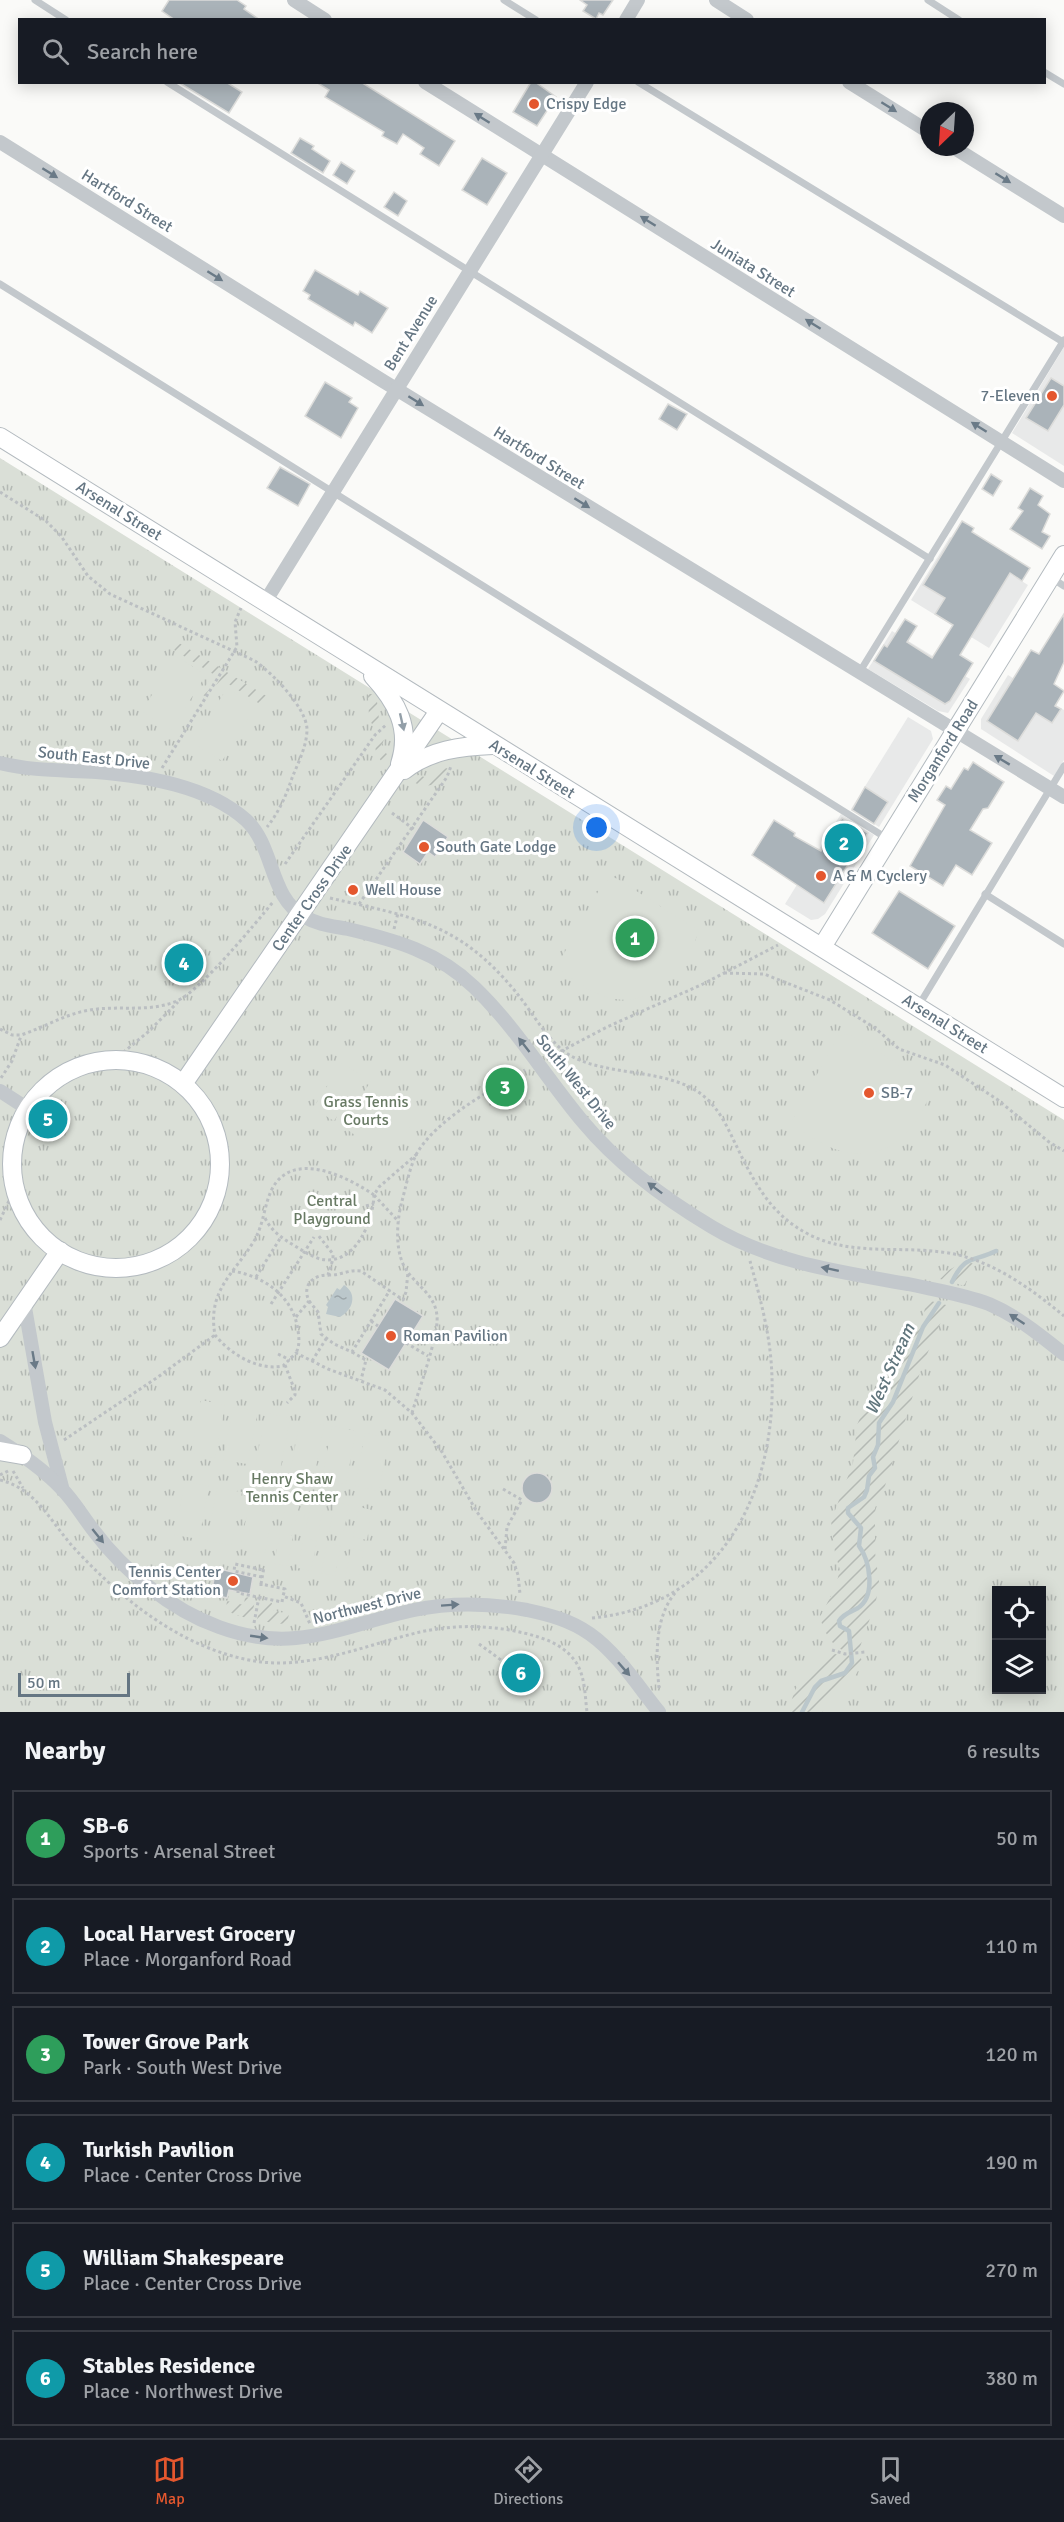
<!DOCTYPE html>
<meta charset="utf-8">
<style>
body{margin:0;font-family:Signika,sans-serif;background:#242831;color:#f1f3f6}
.controls{position:absolute;right:18px;bottom:18px;display:grid;overflow:hidden;border-radius:0px;box-shadow:0 3px 15px #0003}
.controls button{width:54px;height:54px;display:grid;place-items:center;padding:0;border:0;border-bottom:2px solid #363941;background:#171b24;color:#f1f3f6;font:30px sans-serif}
.compass{position:absolute;left:920px;top:102px;width:54px;height:54px;border-radius:50%;background:#171b24;box-shadow:0 3px 15px #0003;rotate:205deg}
.scale{position:absolute;left:18px;bottom:15px;width:112px;box-sizing:border-box;padding-left:6px;border:3px solid #657683;border-top:0;font-size:16px;line-height:21px;white-space:nowrap;color:#657683;-webkit-text-stroke:4px #fff;paint-order:stroke}
.you{position:absolute;left:597px;top:828px;width:21px;height:21px;margin:-15px;border:4px solid #fff;border-radius:50%;background:#1a73e8;box-shadow:0 0 0 9px #1a73e833}
.badge{display:grid;place-items:center;width:39px;height:39px;border-radius:50%;background:#e4572e;color:#fff;font-size:20px;font-weight:700}
.pin{position:absolute;translate:-50% -50%;border:3px solid #fff;box-shadow:0 2px 6px #0006}
.list{margin:0;padding:0;list-style:none}
h2{display:flex;justify-content:space-between;align-items:center;height:78px;margin:0;padding:0 24px;font-size:26px}
h2 small{font-size:20px;font-weight:400;color:#9ea1a6}
.list li{display:grid;grid-template-columns:39px 1fr auto;gap:18px;align-items:center;box-sizing:border-box;height:96px;margin:0 12px 12px;padding:0 12px;border:2px solid #363941;border-radius:0px}
.list b{display:block;font-size:22px;white-space:nowrap}
.list p{margin:0;font-size:20px;white-space:nowrap;color:#9ea1a6}
.list em{font-size:20px;font-style:normal;color:#9ea1a6}
.icon{flex:none;width:33px;height:33px;fill:none;stroke:currentColor;stroke-width:2;stroke-linecap:round;stroke-linejoin:round}
.map{position:relative;flex:none;width:1064px;height:1712px;overflow:hidden}
.search{position:absolute;background:#171b24;box-shadow:0 3px 15px #0003;left:18px;right:18px;top:18px;height:66px;display:flex;align-items:center;gap:15px;box-sizing:border-box;padding:0 21px;border-radius:0px;color:#9ea1a6;font-size:22px}
.sheet{height:726px;background:#171b24}
nav{display:flex;justify-content:space-around;align-items:center;box-sizing:border-box;height:84px;border-top:2px solid #363941;background:#171b24;font-size:16px;color:#9ea1a6}
nav a{display:grid;justify-items:center;gap:3px}
nav .on{color:#e4572e}
.map>svg:first-child{display:block}
</style>
<div class="map">
<svg width="1064" height="1712" viewBox="0 0 1064 1712">
<defs>
<pattern id="park-tufts" width="24" height="20" patternUnits="userSpaceOnUse" patternTransform="scale(1.5)"><rect width="24" height="20" fill="#dadfd7"/><path d="M3 7l-1-3M5 7V3M7 7l1-3M15 17l-1-3M17 17v-4M19 17l1-3" fill="none" stroke="#b4b9b4"/></pattern>
<pattern id="garden-furrows" width="10" height="10" patternUnits="userSpaceOnUse" patternTransform="scale(1.5)"><rect width="10" height="10" fill="#dadfd7"/><path d="M-1 1l2-2M0 10L10 0M9 11l2-2" fill="none" stroke="#b4b9b4"/></pattern>
<pattern id="water-ripples" width="26" height="14" patternUnits="userSpaceOnUse" patternTransform="scale(1.5)"><rect width="26" height="14" fill="#bbc7cb"/><path d="M2 4q2-2 4 0t4 0M15 11q2-2 4 0t4 0" fill="none" stroke="#9ca6aa"/></pattern>
</defs>
<rect width="100%" height="100%" fill="#fafaf8"/>
<g fill="#e8e9e9">
<polygon points="1064,347 1064,466 1012,433"/>
<polygon points="950,537 1028,585 989,648 911,600"/>
<polygon points="892,631 970,679 948,713 938,711 868,669"/>
<polygon points="1008,675 1064,710 1064,760 1054,776 981,729 981,719"/>
<polygon points="908,717 931,731 933,739 879,827 851,809"/>
<polygon points="841,814 874,835 825,914 818,919 811,920 785,904"/>
</g>
<path fill="url(#park-tufts)" fill-rule="evenodd" d="M0 458 1064 1120V1712H0ZM996 1590H1042V1690H996Z"/>
<g fill="url(#garden-furrows)">
<polygon points="179,643 222,669 205,696 201,694 213,674 174,650"/>
<polygon points="225,671 268,697 263,706 224,681 212,701 208,698"/>
<path d="M368 694H373C381 704 376 714 381 725L375 730 369 718Z"/>
<path d="M384 728 387 732 381 747 390 758 386 765C372 755 372 738 384 728Z"/>
<path d="M446 768 448 769C443 784 428 790 413 782L418 775 431 779Z"/>
<polygon points="965,1261 974,1264 969,1267 965,1286 940,1279 949,1270"/>
<path d="M927 1300 950 1306 943 1317 922 1366 885 1486 875 1508V1552L879 1582 876 1601 860 1647 855 1652C835 1654 824 1633 820 1617L835 1588 840 1570 835 1553 831 1521 853 1463 857 1425 865 1406 889 1366 906 1348 923 1317Z"/>
<path d="M245 1597 255 1599 251 1623C246 1614 232 1617 226 1608L227 1601 244 1605Z"/>
<path d="M262 1601 272 1603 271 1610 289 1614 287 1623C276 1626 267 1619 256 1623Z"/>
<path d="M831 1654 860 1656 862 1661C856 1684 834 1693 822 1712H790C791 1688 809 1663 831 1654Z"/>
</g>
<g fill="#dadfd7">
<polygon points="176,656 206,675 171,730 142,711"/>
<polygon points="227,688 256,706 222,761 193,743"/>
<path d="M616 878 699 931C686 968 654 1009 610 998 590 993 572 979 557 966L604 881Z"/>
<path d="M850 1034 933 1087C905 1163 850 1173 791 1122L838 1036Z"/>
<polygon points="342,1063 363,1076 334,1121 313,1108"/>
<polygon points="371,1081 391,1095 362,1140 342,1126"/>
<polygon points="399,1099 419,1113 390,1158 370,1145"/>
<polygon points="201,1400 225,1405 215,1458 191,1453"/>
<polygon points="233,1407 258,1411 247,1464 223,1460"/>
<polygon points="266,1413 290,1418 280,1471 255,1466"/>
<polygon points="300,1420 324,1425 314,1478 290,1473"/>
<polygon points="332,1426 356,1431 346,1484 322,1479"/>
<polygon points="365,1433 389,1438 379,1491 355,1486"/>
<polygon points="185,1482 209,1486 199,1539 174,1535"/>
<polygon points="217,1488 242,1492 231,1545 207,1541"/>
<polygon points="288,1493 301,1495 295,1525 282,1523"/>
<polygon points="251,1495 275,1500 265,1553 240,1548"/>
<polygon points="312,1498 325,1500 319,1530 306,1528"/>
<polygon points="335,1502 349,1505 343,1535 329,1532"/>
<polygon points="359,1507 372,1510 367,1540 353,1537"/>
<polygon points="280,1534 293,1536 288,1566 274,1564"/>
<polygon points="303,1538 317,1541 311,1571 298,1568"/>
<polygon points="327,1543 341,1546 335,1576 321,1573"/>
<polygon points="351,1548 364,1551 358,1580 345,1578"/>
</g>
<path fill="url(#water-ripples)" d="M344 1285C358 1294 353 1310 340 1317L326 1314 328 1307 326 1305 337 1288 340 1290Z"/>
<g fill="none" stroke-linecap="round" stroke-linejoin="round">
<g stroke="#bbc7cb" stroke-width="4.5">
<path d="M952 1282C965 1254 974 1262 996 1251"/>
<path d="M802 1712 815 1687 821 1681 845 1673 852 1663 849 1631 840 1626 839 1621C844 1613 851 1612 858 1608 876 1596 870 1561 859 1546L861 1528 848 1513V1508L864 1497 867 1490 869 1476 875 1468 873 1457 878 1445 879 1423 893 1402 923 1327 939 1303"/>
</g>
</g>
<g fill="#aab3b9" stroke="#dcdcda" stroke-width="1.5">
<polygon points="169,0 237,0 246,6 244,9 260,20 175,20 162,11"/>
<polygon points="580,0 613,0 603,15 599,13 596,19 583,11 587,5"/>
<polygon points="178,82 226,82 242,92 229,113"/>
<polygon points="316,82 361,82 455,141 439,166 420,154 424,148 403,134 397,144 382,136 384,132 325,97 329,90"/>
<polygon points="531,82 535,82 556,97 537,126 513,112"/>
<polygon points="300,138 314,146 312,149 330,161 323,173 291,153"/>
<polygon points="482,158 507,173 487,205 462,190"/>
<polygon points="341,162 355,171 347,184 333,175"/>
<polygon points="394,192 407,201 398,216 384,207"/>
<polygon points="315,270 358,295 360,291 388,308 372,333 355,322 353,326 308,299 310,295 303,291"/>
<polygon points="1051,378 1064,386 1064,405 1048,431 1026,418"/>
<polygon points="325,382 352,398 349,402 358,408 341,438 305,416"/>
<polygon points="668,404 687,414 677,430 659,419"/>
<polygon points="280,467 310,484 298,506 267,488"/>
<polygon points="991,474 1002,481 993,496 982,489"/>
<polygon points="1030,488 1043,496 1038,505 1050,514 1042,532 1050,536 1042,549 1010,529 1023,511 1018,508"/>
<polygon points="962,521 974,528 972,532 1030,568 1022,581 1010,573 960,655 973,663 950,701 945,704 874,661 884,645 887,647 905,619 917,626 907,642 932,658 953,625 935,614 945,598 923,585"/>
<polygon points="1064,614 1064,662 1054,684 1064,691 1055,706 1061,709 1052,723 1036,713 1018,741 987,721 1031,650 1039,654"/>
<polygon points="973,762 1004,782 988,808 983,809 970,830 992,843 972,875 956,865 943,886 910,866 945,805 937,800 946,786 951,789 964,768 968,770"/>
<polygon points="865,787 888,802 874,824 852,810"/>
<polygon points="842,818 868,833 824,903 752,855 774,820 795,833 794,836 821,851"/>
<polygon points="423,820 448,837 435,857 428,852 420,864 403,852"/>
<polygon points="899,891 955,926 928,969 872,933"/>
<circle cx="184" cy="963" r="20"/>
<polygon points="395,1299 423,1316 389,1370 361,1353"/>
<circle cx="537" cy="1488" r="15"/>
<polygon points="216,1568 253,1577 250,1594 229,1590 227,1598 211,1594"/>
<polygon points="512,1657 532,1659 530,1689 514,1688 515,1678 511,1678"/>
</g>
<g fill="none" stroke-linecap="round" stroke-linejoin="round">
<g stroke="#b3babf" stroke-width="20">
<g id="secondary">
<polyline points="0,437 1064,1098"/>
<path d="M373 676C396 701 412 728 400 764"/>
<path d="M404 770C430 750 461 746 493 745"/>
<polyline points="822,947 1064,555"/>
<circle cx="116" cy="1164" r="104"/>
<polyline points="183,1084 439,711"/>
<polyline points="0,1338 60,1251"/>
<polyline points="0,1451 22,1455"/>
</g>
</g>
<g stroke="#bbbfc2" stroke-width="3" stroke-dasharray="3 3" stroke-linecap="butt">
<path d="M0 492 46 521 61 536 88 576 110 594 255 661C272 673 306 707 307 729 307 746 298 763 292 778 286 796 279 812 267 827"/>
<polyline points="162,768 237,647 235,622 241,608"/>
<polyline points="392,813 415,830"/>
<polyline points="285,864 375,735 387,724"/>
<path d="M330 898C412 917 458 922 515 991 531 1010 550 1045 571 1056 612 1078 673 1067 707 1099 719 1110 727 1126 734 1141 752 1178 769 1214 808 1234 850 1256 897 1246 941 1252 988 1257 1029 1287 1064 1316"/>
<polyline points="359,904 447,777 451,766"/>
<polyline points="394,929 398,913"/>
<polyline points="724,973 764,974 830,1000 875,1028 899,1049 945,1065 998,1100 1049,1142 1064,1151"/>
<path d="M0 1029 12 1035H21C45 1027 65 1014 90 1010 119 1005 148 1013 177 1001 200 991 255 924 273 902"/>
<polyline points="550,1057 607,1027 703,984 778,945"/>
<polyline points="114,1060 148,1032 178,1002"/>
<polyline points="1,1078 12,1061 21,1036"/>
<path d="M417 1154 379 1187 374 1195C348 1177 293 1149 272 1189 264 1205 264 1224 254 1241 234 1274 207 1290 215 1335 230 1354 258 1371 283 1366L296 1353 328 1369 385 1390 412 1413 442 1452 477 1512 514 1563 518 1575 520 1594"/>
<polyline points="374,1195 399,1222"/>
<polyline points="366,1206 374,1204"/>
<path d="M265 1218C272 1232 282 1238 295 1246 303 1251 311 1256 320 1259 355 1267 373 1222 374 1195"/>
<polyline points="0,1220 15,1188"/>
<path d="M232 1271C264 1276 293 1296 298 1330 299 1338 300 1345 296 1353"/>
<path d="M328 1275C340 1276 349 1269 361 1271L403 1300 406 1292 408 1272"/>
<polyline points="256,1277 281,1237"/>
<polyline points="309,1301 318,1312 321,1334 334,1344 352,1352 390,1290"/>
<polyline points="271,1304 314,1237"/>
<path d="M296 1317 309 1301C302 1286 312 1275 328 1275L333 1259V1254L318 1235"/>
<polyline points="371,1321 378,1326"/>
<polyline points="406,1343 428,1356"/>
<polyline points="352,1352 366,1360 361,1380"/>
<polyline points="278,1354 290,1360"/>
<polyline points="312,1361 326,1339"/>
<polyline points="285,1365 295,1391 295,1395 287,1403"/>
<path d="M412 1413C418 1392 439 1335 437 1316 435 1292 412 1284 403 1264 395 1246 397 1219 402 1201 406 1186 410 1166 417 1153 438 1118 491 1090 525 1070"/>
<polyline points="64,1440 158,1377 215,1335"/>
<polyline points="13,1471 23,1488"/>
<polyline points="0,1475 10,1470"/>
<path d="M0 1480C37 1489 51 1523 75 1549 124 1602 187 1652 261 1662 315 1668 369 1644 420 1632 457 1624 492 1625 528 1634 547 1639 566 1646 577 1664 585 1677 585 1696 587 1712"/>
<polyline points="503,1489 522,1500 507,1527 505,1550"/>
<polyline points="262,1577 234,1571 235,1564 263,1570"/>
<polyline points="261,1584 264,1567"/>
<polyline points="261,1586 261,1584 285,1589 283,1596 301,1603 310,1624"/>
<polyline points="238,1590 238,1593 282,1602 283,1596"/>
<path d="M592 1618C727 1605 781 1481 771 1360 768 1326 759 1294 750 1261"/>
<polyline points="254,1623 259,1597"/>
<polyline points="479,1644 512,1668"/>
<polyline points="832,1650 845,1654 865,1652"/>
<path d="M659 1688C656 1657 654 1619 675 1593"/>
</g>
<g stroke="#c3c8cc" stroke-width="7">
<polyline points="35,0 66,20"/>
<polyline points="504,0 536,20"/>
<polyline points="928,0 959,20"/>
<polyline points="1044,72 1064,84"/>
<polyline points="167,82 930,559"/>
<polyline points="638,82 1063,342"/>
<polyline points="0,284 888,839"/>
<polyline points="1052,578 1064,586"/>
<polyline points="859,673 1064,340"/>
<polyline points="985,894 1064,944"/>
<polyline points="919,1005 1064,766"/>
</g>
<g stroke="#c3c8cc" stroke-width="14">
<polyline points="294,0 325,20"/>
<polyline points="716,0 747,20"/>
<polyline points="626,20 638,0"/>
<polyline points="425,82 1064,481"/>
<polyline points="849,82 929,132"/>
<polyline points="0,142 383,381 1064,797"/>
<polyline points="953,147 1064,216"/>
<polyline points="265,602 587,82"/>
<path d="M0 763C32 771 63 770 96 772 146 776 208 786 246 820 275 847 269 898 305 917 318 925 333 926 348 929 395 940 438 952 474 987 516 1027 546 1078 583 1122 618 1164 665 1199 712 1227 772 1263 841 1272 908 1284 935 1290 963 1294 989 1304 1017 1316 1040 1335 1064 1354"/>
<polyline points="0,1091 28,1109"/>
<polyline points="24,1302 45,1422 62,1487"/>
<path d="M0 1441C22 1455 43 1469 61 1488 74 1501 83 1517 94 1531 124 1571 171 1610 219 1627 295 1655 341 1626 414 1610 451 1602 489 1603 527 1610 550 1615 570 1620 590 1634 617 1653 638 1686 659 1712"/>
</g>
<use href="#secondary" stroke="#fff" stroke-width="18"/>
</g>
<defs><path id="oneway-solid" d="M-6-.8H1V-3.2L6.5 0L1 3.2V.8H-6Z" transform="scale(1.5)"/></defs>
<g fill="#6a7a87">
<use href="#oneway-solid" transform="translate(889 107) rotate(32)"/>
<use href="#oneway-solid" transform="translate(482 118) rotate(-148)"/>
<use href="#oneway-solid" transform="translate(50 173) rotate(32)"/>
<use href="#oneway-solid" transform="translate(1003 178) rotate(32)"/>
<use href="#oneway-solid" transform="translate(648 221) rotate(-148)"/>
<use href="#oneway-solid" transform="translate(215 276) rotate(32)"/>
<use href="#oneway-solid" transform="translate(813 324) rotate(-148)"/>
<use href="#oneway-solid" transform="translate(416 401) rotate(32)"/>
<use href="#oneway-solid" transform="translate(979 427) rotate(-148)"/>
<use href="#oneway-solid" transform="translate(582 503) rotate(32)"/>
<use href="#oneway-solid" transform="translate(1002 760) rotate(-149)"/>
<use href="#oneway-solid" transform="translate(524 1045) rotate(-128)"/>
<use href="#oneway-solid" transform="translate(655 1188) rotate(-143)"/>
<use href="#oneway-solid" transform="translate(830 1269) rotate(-168)"/>
<use href="#oneway-solid" transform="translate(1017 1319) rotate(-147)"/>
<use href="#oneway-solid" transform="translate(34 1360) rotate(80)"/>
<use href="#oneway-solid" transform="translate(98 1536) rotate(51)"/>
<use href="#oneway-solid" transform="translate(450 1605) rotate(-4)"/>
<use href="#oneway-solid" transform="translate(259 1637) rotate(8)"/>
<use href="#oneway-solid" transform="translate(624 1669) rotate(49)"/>
</g>
<use fill="#939fa8" href="#oneway-solid" transform="translate(402 722) rotate(77)"/>
<g fill="#e4572e" stroke="#fff" stroke-width="2">
<circle cx="534" cy="104" r="6"/>
<circle cx="1052" cy="396" r="6"/>
<circle cx="424" cy="847" r="6"/>
<circle cx="821" cy="876" r="6"/>
<circle cx="353" cy="890" r="6"/>
<circle cx="869" cy="1093" r="6"/>
<circle cx="391" cy="1336" r="6"/>
<circle cx="233" cy="1581" r="6"/>
</g>
<g text-anchor="middle" dominant-baseline="central" stroke-width="6" stroke-linejoin="round" paint-order="stroke">
<g font-size="16" fill="#657683" stroke="#fff" text-anchor="start">
<text x="546" y="104">Crispy Edge</text>
<text x="1040" y="396" text-anchor="end">7-Eleven</text>
<text x="436" y="847">South Gate Lodge</text>
<text x="833" y="876">A &amp; M Cyclery</text>
<text x="365" y="890">Well House</text>
<text x="881" y="1093">SB-7</text>
<text x="403" y="1336">Roman Pavilion</text>
<text x="221" y="1572" text-anchor="end">Tennis Center<tspan x="221" dy="18">Comfort Station</tspan></text>
</g>
<g font-size="16" fill="#657683" stroke="#fff">
<text transform="translate(127 201) rotate(32)">Hartford Street</text>
<text transform="translate(753 268) rotate(32)">Juniata Street</text>
<text transform="translate(411 333) rotate(-58)">Bent Avenue</text>
<text transform="translate(539 458) rotate(32)">Hartford Street</text>
<text transform="translate(119 511) rotate(32)">Arsenal Street</text>
<text transform="translate(943 751) rotate(-58)">Morganford Road</text>
<text transform="translate(94 758) rotate(6)">South East Drive</text>
<text transform="translate(532 769) rotate(32)">Arsenal Street</text>
<text transform="translate(312 898) rotate(-55)">Center Cross Drive</text>
<text transform="translate(945 1024) rotate(32)">Arsenal Street</text>
<text transform="translate(576 1082) rotate(51)">South West Drive</text>
<text transform="translate(367 1606) rotate(-14)">Northwest Drive</text>
</g>
<g font-size="16" fill="#687a64" stroke="#fff">
<text x="366" y="1102">Grass Tennis<tspan x="366" dy="18">Courts</tspan></text>
<text x="332" y="1201">Central<tspan x="332" dy="18">Playground</tspan></text>
<text x="292" y="1479">Henry Shaw<tspan x="292" dy="18">Tennis Center</tspan></text>
</g>
<g font-size="18" font-style="italic" fill="#60757c" stroke="#fff">
<text transform="translate(890 1369) rotate(-66)">West Stream</text>
</g>
</g>
</svg>
<div class="controls">
<button><svg class="icon" aria-label="locate" viewBox="0 0 24 24"><circle cx="12" cy="12" r="6"/><path d="M12 2v4M12 18v4M2 12h4M18 12h4"/></svg></button>
<button><svg class="icon" aria-label="layers" viewBox="0 0 24 24"><path d="M12 4l9 5-9 5-9-5zM3 14l9 5 9-5"/></svg></button>
</div>
<svg class="compass" viewBox="-18 -18 36 36"><path d="M0-13l5 13h-10z" fill="#e53935"/><path d="M0 13l5-13h-10z" fill="#9ea1a6"/></svg>
<div class="scale">50 m</div>
<div class="you"></div>
<div class="pin badge" style="left:635px;top:938px;background:#2e9e5b">1</div>
<div class="pin badge" style="left:844px;top:843px;background:#0f9aa8">2</div>
<div class="pin badge" style="left:505px;top:1087px;background:#2e9e5b">3</div>
<div class="pin badge" style="left:184px;top:963px;background:#0f9aa8">4</div>
<div class="pin badge" style="left:48px;top:1119px;background:#0f9aa8">5</div>
<div class="pin badge" style="left:521px;top:1673px;background:#0f9aa8">6</div>
<div class="search"><svg class="icon" aria-label="search" viewBox="0 0 24 24"><circle cx="10" cy="10" r="6"/><path d="M15 15l6 6"/></svg>Search here</div>
</div>
<section class="sheet">
<h2>Nearby<small>6 results</small></h2>
<ul class="list">
<li><span class="badge" style="background:#2e9e5b">1</span><div><b>SB-6</b><p>Sports · Arsenal Street</p></div><em>50 m</em></li>
<li><span class="badge" style="background:#0f9aa8">2</span><div><b>Local Harvest Grocery</b><p>Place · Morganford Road</p></div><em>110 m</em></li>
<li><span class="badge" style="background:#2e9e5b">3</span><div><b>Tower Grove Park</b><p>Park · South West Drive</p></div><em>120 m</em></li>
<li><span class="badge" style="background:#0f9aa8">4</span><div><b>Turkish Pavilion</b><p>Place · Center Cross Drive</p></div><em>190 m</em></li>
<li><span class="badge" style="background:#0f9aa8">5</span><div><b>William Shakespeare</b><p>Place · Center Cross Drive</p></div><em>270 m</em></li>
<li><span class="badge" style="background:#0f9aa8">6</span><div><b>Stables Residence</b><p>Place · Northwest Drive</p></div><em>380 m</em></li>
</ul>
</section>
<nav>
<a class="on"><svg class="icon" aria-label="map" viewBox="0 0 24 24"><path d="M3 6l6-2 6 2 6-2v14l-6 2-6-2-6 2zM9 4v14M15 6v14"/></svg>Map</a>
<a><svg class="icon" aria-label="directions" viewBox="0 0 24 24"><path d="M12 3l9 9-9 9-9-9zM9 14v-3h6M13 9l2 2-2 2"/></svg>Directions</a>
<a><svg class="icon" aria-label="saved" viewBox="0 0 24 24"><path d="M7 4h10v16l-5-4-5 4z"/></svg>Saved</a>
</nav>
